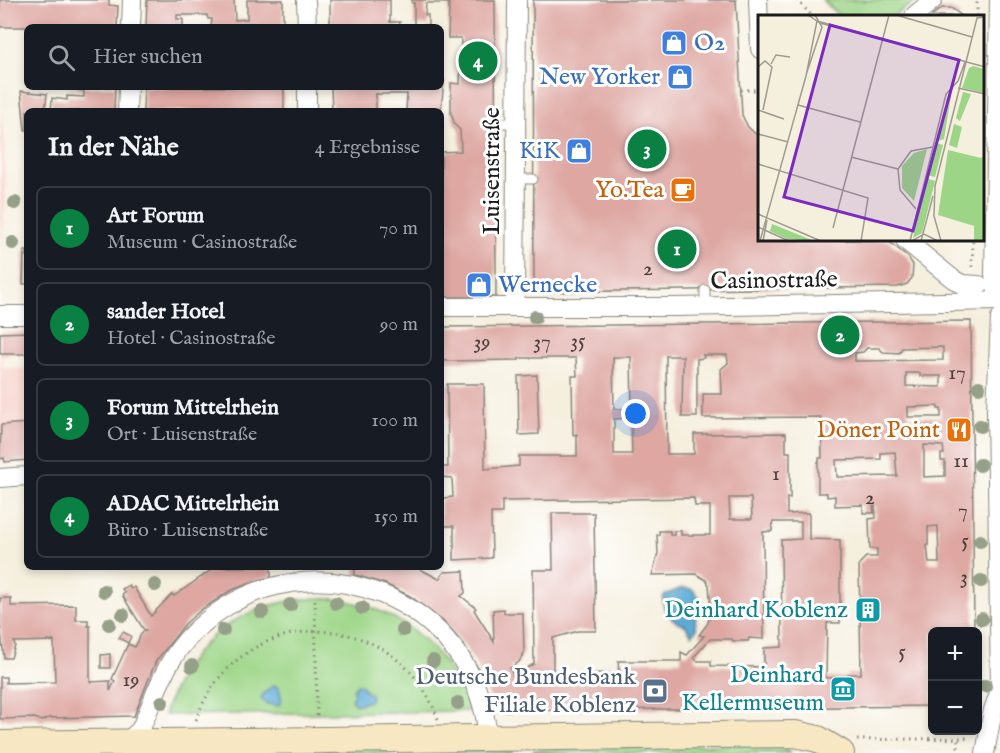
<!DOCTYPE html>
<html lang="de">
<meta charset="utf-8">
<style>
body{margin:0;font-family:"IM FELL English",serif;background:#20242c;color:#f1f3f6}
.controls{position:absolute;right:18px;bottom:18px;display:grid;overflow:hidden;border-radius:9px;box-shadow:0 3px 9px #0003}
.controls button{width:54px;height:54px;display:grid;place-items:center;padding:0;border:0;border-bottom:2px solid #363941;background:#171b24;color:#f1f3f6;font:30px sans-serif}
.you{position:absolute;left:636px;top:414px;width:21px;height:21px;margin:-15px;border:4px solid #fff;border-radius:50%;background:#1a73e8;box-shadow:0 0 0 9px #1a73e833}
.badge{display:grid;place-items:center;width:39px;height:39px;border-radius:50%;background:#0b8043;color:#fff;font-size:20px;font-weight:700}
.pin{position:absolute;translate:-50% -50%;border:3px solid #fff;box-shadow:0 2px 6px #0006}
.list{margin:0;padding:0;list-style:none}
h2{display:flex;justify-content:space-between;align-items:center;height:78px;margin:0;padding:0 24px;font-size:26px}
h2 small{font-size:20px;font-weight:400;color:#9ea1a6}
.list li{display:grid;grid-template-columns:39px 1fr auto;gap:18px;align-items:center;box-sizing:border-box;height:84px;margin:0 12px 12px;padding:0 12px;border:2px solid #363941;border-radius:9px}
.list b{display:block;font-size:22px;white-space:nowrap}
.list p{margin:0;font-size:20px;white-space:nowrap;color:#9ea1a6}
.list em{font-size:20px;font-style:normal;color:#9ea1a6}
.icon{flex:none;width:33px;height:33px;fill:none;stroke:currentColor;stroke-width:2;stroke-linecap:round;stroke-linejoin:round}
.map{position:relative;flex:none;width:1000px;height:753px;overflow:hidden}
.search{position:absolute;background:#171b24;box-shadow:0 3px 9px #0003;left:24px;top:24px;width:420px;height:66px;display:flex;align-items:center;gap:15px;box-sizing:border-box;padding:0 21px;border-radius:9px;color:#9ea1a6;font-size:22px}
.panel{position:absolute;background:#171b24;box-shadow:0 3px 9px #0003;left:24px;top:108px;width:420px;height:462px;border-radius:9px}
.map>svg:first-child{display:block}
</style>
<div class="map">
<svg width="1000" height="753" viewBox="0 0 1000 753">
<rect width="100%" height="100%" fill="#fff"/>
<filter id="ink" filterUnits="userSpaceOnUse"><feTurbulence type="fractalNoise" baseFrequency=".0167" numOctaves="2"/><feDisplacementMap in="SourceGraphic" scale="12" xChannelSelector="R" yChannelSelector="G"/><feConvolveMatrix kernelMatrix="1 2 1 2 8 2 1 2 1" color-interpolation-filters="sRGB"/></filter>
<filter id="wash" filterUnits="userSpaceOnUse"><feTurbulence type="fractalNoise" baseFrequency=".008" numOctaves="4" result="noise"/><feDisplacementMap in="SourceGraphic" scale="24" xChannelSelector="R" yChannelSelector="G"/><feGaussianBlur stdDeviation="1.35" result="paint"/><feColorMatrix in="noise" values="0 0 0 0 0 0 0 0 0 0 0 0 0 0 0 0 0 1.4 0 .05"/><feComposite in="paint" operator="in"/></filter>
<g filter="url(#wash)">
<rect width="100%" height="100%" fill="#f5efde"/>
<g fill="#f7d1c8">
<polygon points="0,110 4,137 6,196 0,252"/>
<polygon points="0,333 2,333 2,367 27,369 27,460 0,462"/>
</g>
<g fill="#9dd587" stroke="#5c7852" stroke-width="1.5">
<polygon points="823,0 918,0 893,16 839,16"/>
<path d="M325 598C396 604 446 645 470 711L164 715C188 637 245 599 325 598Z"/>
<polygon points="776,743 790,753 532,753 534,750"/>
<polygon points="326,745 513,749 512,753 326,753"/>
</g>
<g fill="#5daad6" stroke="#3c6379" stroke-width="1.5">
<path d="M682 588 692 589 699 597C700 608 692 618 697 629L692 635 685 625C672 622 659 608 664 595Z"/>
<polygon points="357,684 362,685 365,691 371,694 371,698 369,701 355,705 351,700 354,693 353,689"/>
<polygon points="274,685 279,688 282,700 278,706 265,703 261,699 263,694"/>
</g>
<g id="blocks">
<g fill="#dea7a2" fill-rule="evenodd">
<polygon points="0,0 109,0 109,5 118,6 117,27 0,27"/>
<polygon points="147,0 234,0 235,20 247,19 247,0 283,0 283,27 211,27 212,19 208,19 207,15 177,15 177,19 183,19 183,27 146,27"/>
<polygon points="330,0 390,0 390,22 400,22 399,27 330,27"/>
<polygon points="412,0 495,0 496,297 441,297 441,152 461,151 460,130 455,125 451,113 451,83 460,84 461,38 448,38 449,3 426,3 425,15 428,15 428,25 414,25 414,3 412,3"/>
<polygon points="533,0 736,0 742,115 748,127 760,138 760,240 887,240 908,257 913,265 912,278 907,284 898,287 550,292 541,290 534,279"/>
<polygon points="942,8 951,8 962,16 931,16"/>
<polygon points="441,80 444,80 441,111 406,111 407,94 376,94 376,111 332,111 331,87 441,87"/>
<polygon points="69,87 115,87 114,111 51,111 52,98 67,100 67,96 84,97 84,91 69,89"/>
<polygon points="144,87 284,87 284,111 143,111"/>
<polygon points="21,91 47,94 45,111 27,111 27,130 25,130"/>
<polygon points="24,251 27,251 27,284 23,284"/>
<path d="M971 321 974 632H932V706L495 711 478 668 463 644 444 622 410 596 385 584 355 575V567H416L439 579 444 572 464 571 465 593 461 596 476 608 474 610 494 642 493 610 504 609V613H523L524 653 519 662 510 668 513 676 534 664 533 570H553L552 513H594L596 631H578L553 638V674L619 673 618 661H681V652L687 655 704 636 699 635 708 623 711 611 709 585 706 580 696 574 652 575 658 553 657 535H659V531H670V535H674V531H681V535H710V506H695L694 498 502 501V513H491L492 558 454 560V526H441V502L444 498 453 497 452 478 441 477V467H448L447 384H484L485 469 519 466V456H577V434L573 435 572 376H577L576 358H519V360L446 361V360H441V327ZM943 347V360L855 361V353L863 352 867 348H879L883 352 899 353 902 348ZM703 355H727L728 363 721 369 722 394H703V418L821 417 822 458H819V462H818V493H827V497L835 496V506L863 505V513H874L873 506H875L876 518 869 519 870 549H877V557H866L859 564 861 674H848L847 677 826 678 827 623H840V540L809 539V513L787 514V498H790V452H786V433L694 434V454H667L666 356H683L682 417H697V359L704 358ZM613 357H631L632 409H614ZM906 373H920V376H941V387L906 386ZM938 406V409H941V417H908V407ZM631 418 632 454H614V419ZM924 445 943 446 944 454H941V461H945V476L924 477ZM895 452 897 476 837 477 836 460 881 459V453ZM729 498H751L752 519H730ZM773 522H801V539L781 540 782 647 764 648V667L711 666V661H697L694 657 710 639H732L733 641H748L749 638 764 639 763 532 772 531ZM938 526 939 563H929L927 545H928V527Z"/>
<polygon points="27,332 27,354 0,354 0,333"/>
<polygon points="537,375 539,434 519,435 518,376"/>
<polygon points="27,423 27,460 5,462 4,458 0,459 1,425"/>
<polygon points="209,567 271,567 271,577 254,581 230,591 202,609 186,623 156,661 134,716 49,718 42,721 35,718 0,719 0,677 6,677 6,683 55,682 54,641 14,642 15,646 11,658 4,658 0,624 0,598 11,598 11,606 76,605 76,620 88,620 88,626 90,626 90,682 110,681 110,691 115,681 112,679 128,644 135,647 142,632 147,630 144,630 122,595 125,593 122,589 129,585 131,589 134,587 151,616 172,594 174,596 211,570"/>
<polygon points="123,632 131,636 128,643 119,638"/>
<polygon points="110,654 110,668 101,668 101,655"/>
</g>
</g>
</g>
<g filter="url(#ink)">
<use href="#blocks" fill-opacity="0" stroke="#88867d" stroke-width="1.5"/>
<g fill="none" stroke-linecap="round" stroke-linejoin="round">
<g stroke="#88867d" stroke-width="11">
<g id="lane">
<polyline points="495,123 517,123"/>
<polyline points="516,179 533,179"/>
<polyline points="705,306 705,290"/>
</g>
</g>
<g stroke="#88867d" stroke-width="20">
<g id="street">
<polyline points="306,0 307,27"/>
<polyline points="758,0 760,49"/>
<polyline points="999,0 994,273 995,285 1000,298"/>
<polyline points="914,16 933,0"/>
<polyline points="131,27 132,0"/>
<polyline points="307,87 307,111"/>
<polyline points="127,111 128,87"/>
<polyline points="905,240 953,279 962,284 979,285"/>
<polyline points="515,306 517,0"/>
<polyline points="441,307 674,307 1000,301"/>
<polyline points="0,315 27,315"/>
<polyline points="1000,318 996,410 1000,691"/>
<polyline points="0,478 27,476"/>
<path d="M121 742 132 737 140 730C160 686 165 655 205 622 311 533 476 598 488 738"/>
<polyline points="985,753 993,710 1000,690"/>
</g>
</g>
<g stroke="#88867d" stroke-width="28">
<polyline id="secondary" points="0,744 795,734 818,739 841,753"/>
</g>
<g stroke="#88867d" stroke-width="3" stroke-dasharray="1.5 4.5" stroke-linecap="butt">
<polyline points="797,0 812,16"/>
<polyline points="977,16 977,0"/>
<polyline points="741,90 760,90"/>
<polyline points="972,267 973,240"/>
<polyline points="315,600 317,719"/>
<path d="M196 720C237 603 396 601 438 719"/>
<polyline points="857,740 970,738"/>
<polyline points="958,740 958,753"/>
</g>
<use href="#lane" stroke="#fff" stroke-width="9"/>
<use href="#street" stroke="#fff" stroke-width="18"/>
<use href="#secondary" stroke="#f7e8c3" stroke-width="26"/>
</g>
<g fill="#969f88">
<circle cx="15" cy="203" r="7"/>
<circle cx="13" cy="243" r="7"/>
<circle cx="535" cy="317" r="7"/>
<circle cx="979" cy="387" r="7"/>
<circle cx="980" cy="426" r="7"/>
<circle cx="980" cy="465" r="7"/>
<circle cx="980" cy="541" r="7"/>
<circle cx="981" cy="581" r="7"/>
<circle cx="155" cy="585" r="7"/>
<circle cx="104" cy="591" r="7"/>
<circle cx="336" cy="603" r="7"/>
<circle cx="290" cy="605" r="7"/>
<circle cx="362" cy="608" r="7"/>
<circle cx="262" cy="612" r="7"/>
<circle cx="123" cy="615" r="7"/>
<circle cx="982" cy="619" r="7"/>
<circle cx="109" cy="624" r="7"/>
<circle cx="223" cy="630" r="7"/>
<circle cx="403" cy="630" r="7"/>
<circle cx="433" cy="661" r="7"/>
<circle cx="192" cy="666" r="7"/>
<circle cx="985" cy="686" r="7"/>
<circle cx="162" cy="702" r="7"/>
<circle cx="458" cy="703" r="7"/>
</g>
</g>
<defs>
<g id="shop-square" transform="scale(1.35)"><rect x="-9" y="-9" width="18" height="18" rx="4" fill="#3f7fe0" stroke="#fff"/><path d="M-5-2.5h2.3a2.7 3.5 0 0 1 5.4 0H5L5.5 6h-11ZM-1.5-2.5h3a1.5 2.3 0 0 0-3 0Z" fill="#fff"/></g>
<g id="cafe-square" transform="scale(1.35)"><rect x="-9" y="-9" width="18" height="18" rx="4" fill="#e8710a" stroke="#fff"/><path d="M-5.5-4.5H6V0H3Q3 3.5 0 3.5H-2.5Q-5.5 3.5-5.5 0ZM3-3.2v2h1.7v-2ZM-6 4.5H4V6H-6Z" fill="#fff"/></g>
<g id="restaurant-square" transform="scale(1.35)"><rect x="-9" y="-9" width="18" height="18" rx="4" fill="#e8710a" stroke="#fff"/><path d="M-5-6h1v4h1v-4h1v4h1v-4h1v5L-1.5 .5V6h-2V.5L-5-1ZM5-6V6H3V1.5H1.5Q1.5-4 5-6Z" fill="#fff"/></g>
<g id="building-square" transform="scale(1.35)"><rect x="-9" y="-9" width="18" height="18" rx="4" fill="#0f9aa8" stroke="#fff"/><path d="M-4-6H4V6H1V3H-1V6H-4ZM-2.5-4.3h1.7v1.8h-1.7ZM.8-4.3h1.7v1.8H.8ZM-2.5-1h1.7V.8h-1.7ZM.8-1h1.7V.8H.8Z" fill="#fff"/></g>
<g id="museum-square" transform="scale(1.35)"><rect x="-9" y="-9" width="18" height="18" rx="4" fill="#0f9aa8" stroke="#fff"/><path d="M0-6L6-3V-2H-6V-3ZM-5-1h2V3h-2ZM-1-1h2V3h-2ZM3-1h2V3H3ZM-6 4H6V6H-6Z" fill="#fff"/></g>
<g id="bank-square" transform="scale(1.35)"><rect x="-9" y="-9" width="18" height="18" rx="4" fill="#5c6f8a" stroke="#fff"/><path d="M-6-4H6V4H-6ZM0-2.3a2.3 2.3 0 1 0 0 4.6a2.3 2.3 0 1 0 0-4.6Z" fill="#fff"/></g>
</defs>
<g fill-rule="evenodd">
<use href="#shop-square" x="674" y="43"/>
<use href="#shop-square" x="680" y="77"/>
<use href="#shop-square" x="579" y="151"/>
<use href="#cafe-square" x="683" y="190"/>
<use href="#shop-square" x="479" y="285"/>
<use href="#restaurant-square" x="959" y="430"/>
<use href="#building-square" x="868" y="610"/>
<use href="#museum-square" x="843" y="689"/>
<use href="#bank-square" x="655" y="691"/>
</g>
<g text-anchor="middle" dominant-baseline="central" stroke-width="6" stroke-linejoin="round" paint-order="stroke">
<g font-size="21" fill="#4c3f3e">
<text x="648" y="269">2</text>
<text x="578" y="341">35</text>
<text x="482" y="342">39</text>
<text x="542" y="342">37</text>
<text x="957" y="373">17</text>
<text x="961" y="461">11</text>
<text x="776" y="474">1</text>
<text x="870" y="498">2</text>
<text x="963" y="511">7</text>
<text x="965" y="541">5</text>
<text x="964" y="577">3</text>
<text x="902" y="652">5</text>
<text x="131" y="680">19</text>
</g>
<g font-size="24" fill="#366cbe" stroke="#fff" text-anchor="start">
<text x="694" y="43">O2</text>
<text x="660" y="77" text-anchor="end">New Yorker</text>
<text x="560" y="151" text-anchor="end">KiK</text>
<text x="498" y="285">Wernecke</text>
</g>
<g font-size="24" fill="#1c1c1c" stroke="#fff">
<text transform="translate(492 171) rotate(-90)">Luisenstraße</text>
<text transform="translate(774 281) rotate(-1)">Casinostraße</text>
</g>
<g font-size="24" fill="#c56008" stroke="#fff" text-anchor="end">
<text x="664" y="190">Yo.Tea</text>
<text x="940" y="430">Döner Point</text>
</g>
<g font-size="24" fill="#0d838f" stroke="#fff" text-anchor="end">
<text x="848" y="610">Deinhard Koblenz</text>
<text x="824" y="675">Deinhard<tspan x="824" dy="28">Kellermuseum</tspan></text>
</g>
<g font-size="24" fill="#4e5e75" stroke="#fff" text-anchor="end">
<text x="636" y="677">Deutsche Bundesbank<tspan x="636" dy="28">Filiale Koblenz</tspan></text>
</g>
</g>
<g transform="translate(758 15)">
<rect width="226" height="226" fill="#f5efde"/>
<path d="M215 51 226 54V78L204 73 211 53ZM205 77 213 79 202 106 198 103ZM193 81 186 124 180 126 189 83ZM196 109 204 112 199 133 191 130ZM178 128 185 130 177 162 168 160ZM169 134 156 186 144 173V151L156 138ZM190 135 223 143 226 140V226H216V211L180 200ZM168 163 177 166 164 218 155 223ZM14 209 56 226 29 224 12 216Z" fill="#9dd587"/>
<path fill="none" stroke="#9e9b90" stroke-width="1.5" d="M50 0 62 8 123 24M138 0 214 22M59 6 227 52M13 49 18 40 32 42M0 52 7 46 14 52 5 95M48 60 64 12 57 0M200 73 227 79M40 90 102 107M0 95 26 104M0 119 30 127M93 142 140 154M0 149 110 183 103 226M177 170 176 201 183 226M177 171 219 3 227 2M158 194 142 175 140 154 153 136 175 132M0 199 63 226M0 212 31 226M75 213 131 0M2 226 48 61 59 6M5 226 9 205M152 226 188 79 200 66 207 47M154 226 166 219 180 226M163 226 175 181"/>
<path fill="#7b2cbf" fill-opacity="0.15" stroke="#7b2cbf" stroke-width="3" d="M72 10 201 45 155 216 26 182Z"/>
<rect width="226" height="226" fill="none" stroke="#1c1c1c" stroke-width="3"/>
</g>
</svg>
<div class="controls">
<button>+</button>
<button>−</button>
</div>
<div class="you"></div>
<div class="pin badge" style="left:677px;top:249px">1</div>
<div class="pin badge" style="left:840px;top:335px">2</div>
<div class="pin badge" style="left:647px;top:149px">3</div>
<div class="pin badge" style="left:478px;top:61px">4</div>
<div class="search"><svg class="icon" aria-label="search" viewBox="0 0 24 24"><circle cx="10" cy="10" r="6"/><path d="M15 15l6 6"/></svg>Hier suchen</div>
<section class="panel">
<h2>In der Nähe<small>4 Ergebnisse</small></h2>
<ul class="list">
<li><span class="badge">1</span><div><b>Art Forum</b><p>Museum · Casinostraße</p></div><em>70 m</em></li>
<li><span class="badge">2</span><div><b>sander Hotel</b><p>Hotel · Casinostraße</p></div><em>90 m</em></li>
<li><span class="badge">3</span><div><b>Forum Mittelrhein</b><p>Ort · Luisenstraße</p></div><em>100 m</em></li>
<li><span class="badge">4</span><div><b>ADAC Mittelrhein</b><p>Büro · Luisenstraße</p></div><em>150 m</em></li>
</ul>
</section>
</div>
